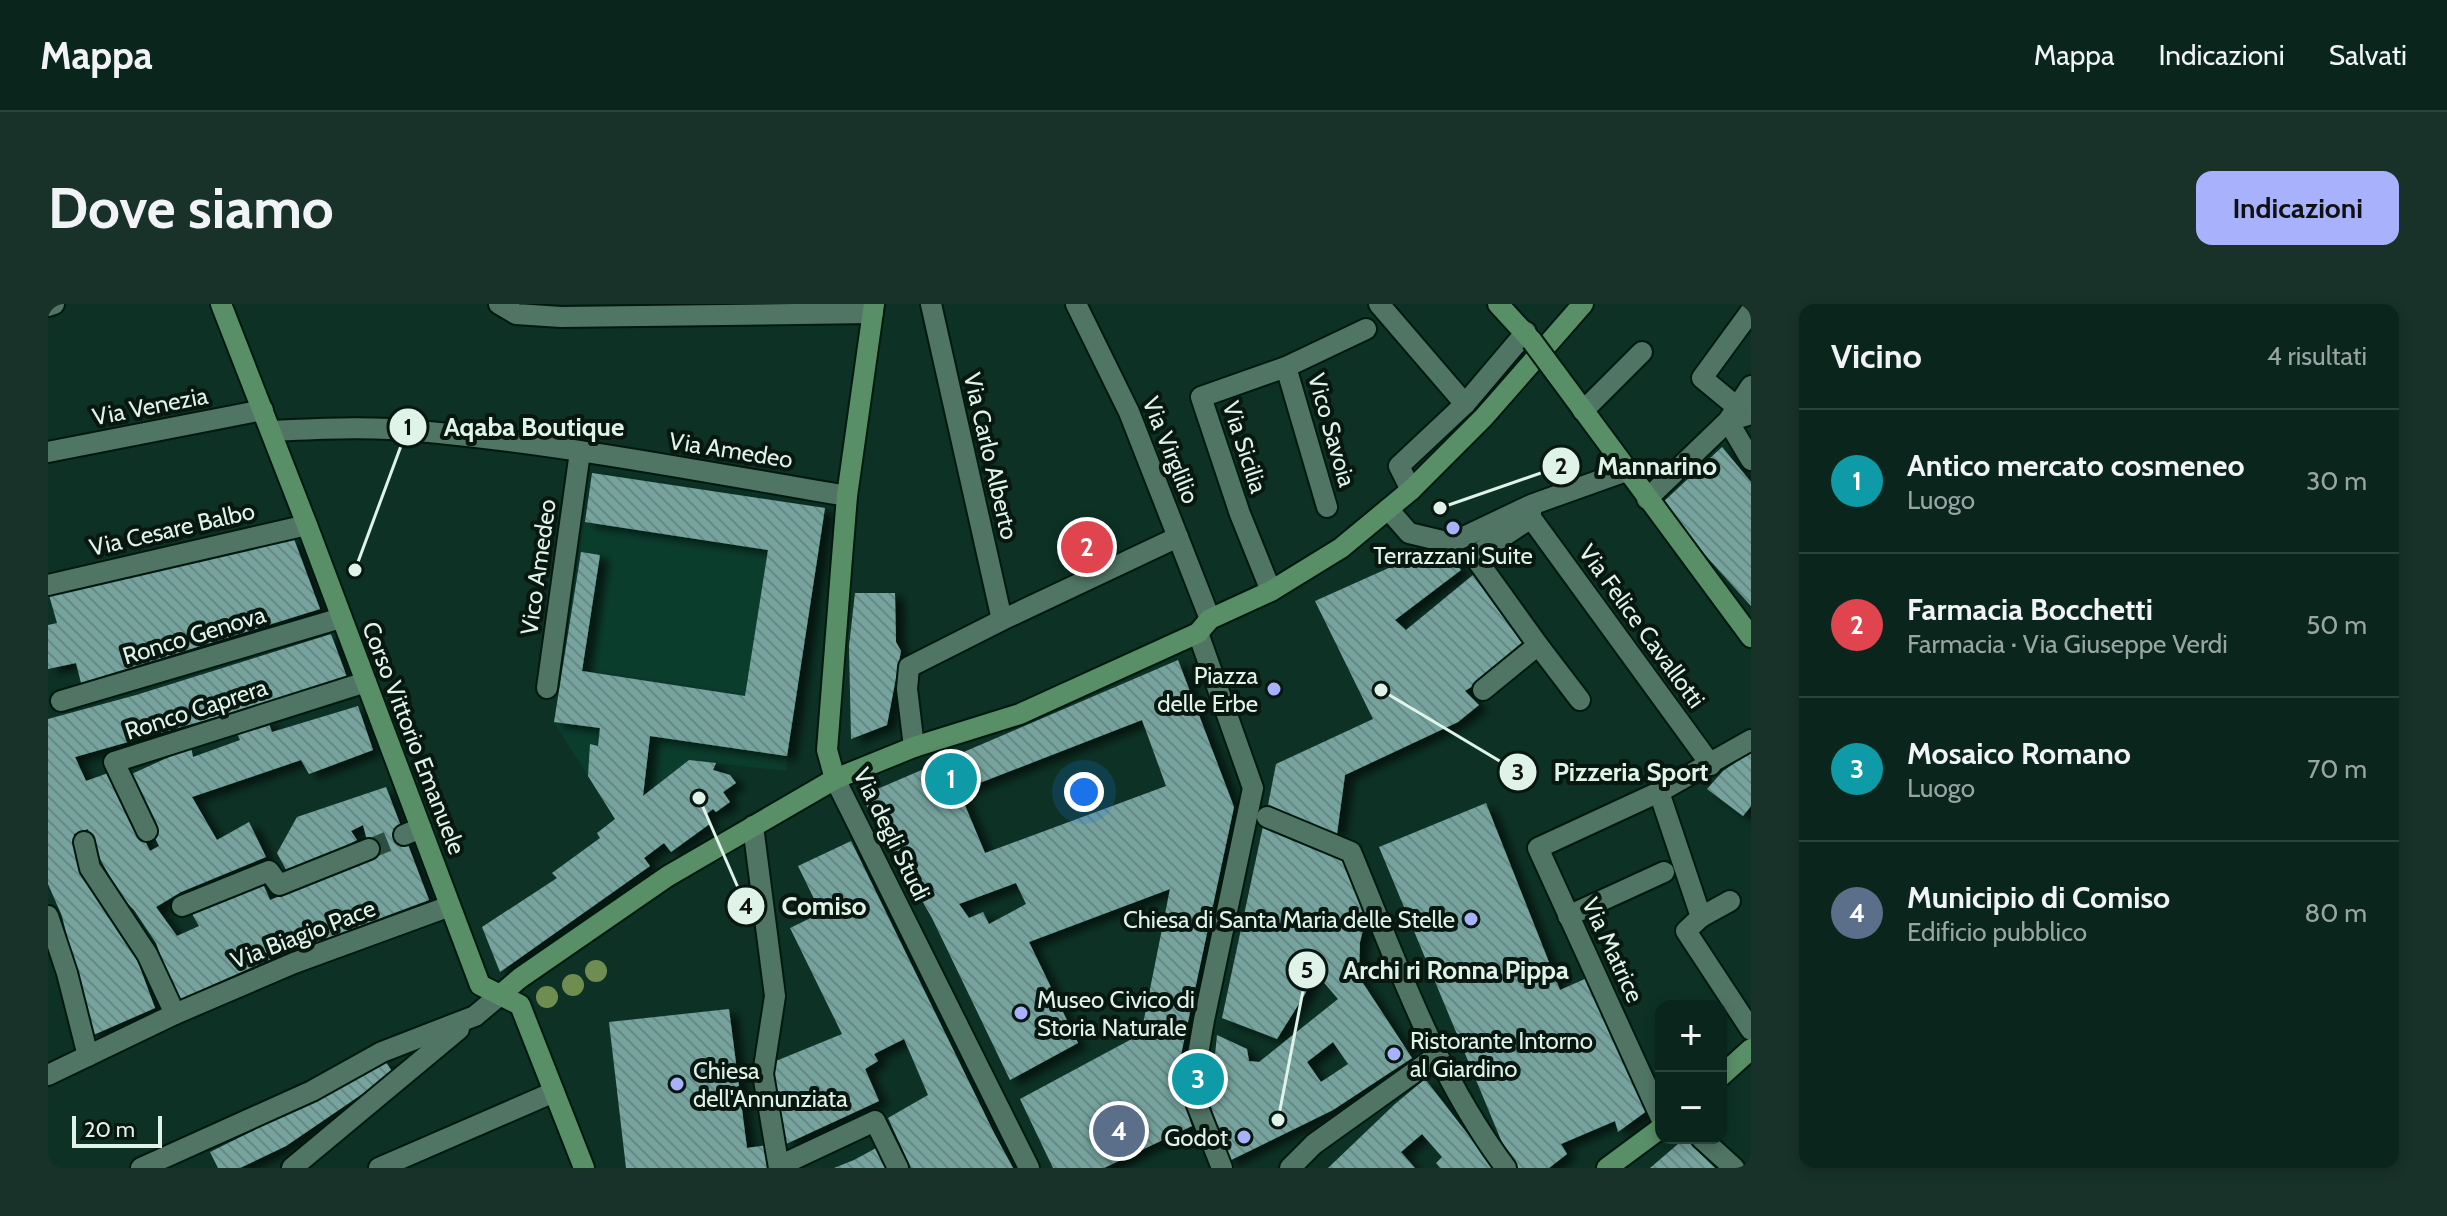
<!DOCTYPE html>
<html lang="it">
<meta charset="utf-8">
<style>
body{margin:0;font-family:Cabin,sans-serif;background:#183229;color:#f1f3f6}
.controls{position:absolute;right:24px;bottom:24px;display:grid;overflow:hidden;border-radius:16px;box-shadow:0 4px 12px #0003}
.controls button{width:72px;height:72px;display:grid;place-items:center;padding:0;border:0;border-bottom:2px solid #2a433b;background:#0a261c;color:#f1f3f6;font:40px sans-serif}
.scale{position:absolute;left:24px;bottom:20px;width:90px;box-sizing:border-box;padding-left:8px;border:4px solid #dff3e9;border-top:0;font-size:22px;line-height:28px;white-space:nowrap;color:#dff3e9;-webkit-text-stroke:6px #081710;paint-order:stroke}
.you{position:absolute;left:1036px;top:488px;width:28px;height:28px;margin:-20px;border:6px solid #fff;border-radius:50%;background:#1a73e8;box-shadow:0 0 0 12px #1a73e833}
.badge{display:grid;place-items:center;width:52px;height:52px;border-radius:50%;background:#a7b1fc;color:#fff;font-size:26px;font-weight:700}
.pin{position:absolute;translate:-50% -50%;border:4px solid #fff;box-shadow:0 2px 8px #0006}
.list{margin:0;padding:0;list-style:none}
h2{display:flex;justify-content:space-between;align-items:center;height:104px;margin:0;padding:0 32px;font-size:34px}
h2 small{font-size:26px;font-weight:400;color:#99a5a3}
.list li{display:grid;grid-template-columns:52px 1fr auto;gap:24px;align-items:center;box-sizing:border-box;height:144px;padding:0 32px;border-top:2px solid #2a433b}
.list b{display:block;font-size:30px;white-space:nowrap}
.list p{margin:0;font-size:26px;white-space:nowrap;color:#99a5a3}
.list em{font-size:26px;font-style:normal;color:#99a5a3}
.map{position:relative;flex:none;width:1703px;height:864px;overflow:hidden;border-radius:16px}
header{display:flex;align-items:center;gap:48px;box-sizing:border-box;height:112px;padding:0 40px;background:#0a261c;border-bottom:2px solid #2a433b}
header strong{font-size:38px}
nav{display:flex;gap:44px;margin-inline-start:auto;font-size:28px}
.intro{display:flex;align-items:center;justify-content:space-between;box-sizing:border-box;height:192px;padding:0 48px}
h1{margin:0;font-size:56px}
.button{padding:20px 36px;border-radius:16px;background:#a7b1fc;color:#111;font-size:28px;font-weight:700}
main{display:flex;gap:48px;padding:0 48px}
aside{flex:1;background:#0a261c;border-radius:16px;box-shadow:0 4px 12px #0003}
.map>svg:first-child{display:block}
</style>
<header>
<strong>Mappa</strong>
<nav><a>Mappa</a><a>Indicazioni</a><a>Salvati</a></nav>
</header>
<div class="intro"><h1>Dove siamo</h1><a class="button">Indicazioni</a></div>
<main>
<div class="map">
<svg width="1703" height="864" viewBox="0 0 1703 864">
<defs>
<pattern id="building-back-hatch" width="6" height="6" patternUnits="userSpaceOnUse" patternTransform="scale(2)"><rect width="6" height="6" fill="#76a39e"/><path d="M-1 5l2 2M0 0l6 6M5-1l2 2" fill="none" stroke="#678884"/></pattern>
<filter id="shadow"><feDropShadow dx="9" dy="5" stdDeviation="4" flood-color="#0009"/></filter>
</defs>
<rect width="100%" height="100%" fill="#0d3225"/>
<polygon fill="#0b3d2d" points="544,169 777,204 738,467 641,456 567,515 506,418"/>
<g fill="url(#building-back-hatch)" fill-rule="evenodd" filter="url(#shadow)">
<polygon points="1674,143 1703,178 1703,302 1612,201"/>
<polygon points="544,169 777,204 739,452 602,432 595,492 641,456 668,459 665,466 682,471 688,479 675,488 682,498 668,508 665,505 657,511 663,519 623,548 616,539 596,554 602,562 452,668 434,623 509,574 504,569 552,534 549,529 567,515 540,472 542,440 550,442 552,424 506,418 533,248 552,251 534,367 697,392 720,246 537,218"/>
<polygon points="246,235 272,305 33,379 28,359 0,365 0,321 9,319 1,291 176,249"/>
<polygon points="1383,245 1394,260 1404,255 1413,266 1347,316 1358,326 1425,271 1474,339 1434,376 1417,387 1431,401 1410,418 1297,471 1289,530 1220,501 1228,460 1325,415 1267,297"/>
<polygon points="807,289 847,289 848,338 853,347 839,421 803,435 801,342"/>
<polygon points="283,330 300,376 27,453 38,477 63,468 102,547 111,542 77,473 143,443 145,453 192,436 187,425 219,415 224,428 310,402 325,446 261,470 253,456 144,493 169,536 201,518 218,553 133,588 108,603 129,632 151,622 144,610 215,580 222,596 324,555 315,521 303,527 309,536 241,571 229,549 249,513 338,483 381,596 225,654 128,697 108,639 86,606 73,593 46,544 40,525 26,530 33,566 50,596 87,650 107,704 43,732 14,612 0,580 0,415 88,391"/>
<path d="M1130 356 1186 503 1128 774 1144 822 1056 864H1005L972 795 1093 730 1122 585 981 638 1030 739 962 776 884 614 813 492ZM1094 416 1118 482 937 549 911 487ZM968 579 978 600 941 620 935 608 921 614 911 600Z"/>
<polygon points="1703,448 1703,502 1695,512 1659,485 1675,467"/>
<polygon points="1438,499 1512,686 1539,674 1600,806 1570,828 1567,817 1513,840 1519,850 1501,864 1466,864 1463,860 1331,543"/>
<path d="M1215 522 1292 551 1318 614 1312 638 1311 673 1364 754 1285 806 1181 857 1178 854 1162 800 1169 731 1199 745 1201 757 1211 758 1290 695 1267 668 1257 690 1229 735 1174 714ZM1285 738 1300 760 1273 778 1259 758Z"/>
<polygon points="803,537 946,829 965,864 863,864 840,814 880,791 856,735 826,750 830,757 817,765 831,797 738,840 723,759 794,730 742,624 773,609 750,562"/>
<polygon points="681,705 699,844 720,841 723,864 578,864 561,718"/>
<polygon points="336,755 345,769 238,842 192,864 170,864 162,848 305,777"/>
<polygon points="1377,775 1446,864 1392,864 1388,859 1394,853 1374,830 1353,848 1367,864 1280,864 1347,800"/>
<polygon points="1637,834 1667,864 1602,864"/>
<polygon points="830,843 840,864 786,864 806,856"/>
</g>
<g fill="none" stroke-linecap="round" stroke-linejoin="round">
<polyline stroke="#2c4f42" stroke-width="20" stroke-dasharray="20 10" stroke-linecap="butt" points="321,545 356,531"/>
<g stroke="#00190f" stroke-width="24">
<g id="street">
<polyline points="451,0 468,10 513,13 825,9"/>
<polyline points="883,0 954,316"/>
<polyline points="1028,0 1081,108 1162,315"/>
<polyline points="1331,0 1417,100"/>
<polyline points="0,2 6,0"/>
<polyline points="1238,63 1279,203"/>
<polyline points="1689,103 1654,74 1703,7"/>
<polyline points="1535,107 1594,48"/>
<polyline points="1703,110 1680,117 1703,156"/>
<path d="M223 127C272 125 321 122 370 127 514 140 657 168 799 192"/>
<polyline points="0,148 215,106"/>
<polyline points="1363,186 1351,162 1417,100 1478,28"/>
<polyline points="1599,195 1680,117 1703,82"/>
<polyline points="1340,205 1361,229 1403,239 1483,201 1578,167"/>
<polyline points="1483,214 1663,461"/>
<polyline points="0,281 259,221"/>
<polyline points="1223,287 1192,210 1153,93 1238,63 1318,25"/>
<polyline points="1150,329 1205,484 1156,716 1145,779 1149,801 1174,864"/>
<polyline points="1490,341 1532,396"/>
<polyline points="499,384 532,148"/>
<polyline points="1435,386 1490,341 1426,252 1483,214 1483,203"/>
<polyline points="13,397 293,314"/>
<polyline points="866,443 859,385 861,363 954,316 1130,233"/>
<polyline points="787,475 981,864"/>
<polyline points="1611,488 1653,613 1638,627 1703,726"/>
<path d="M1219 513 1303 548C1348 656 1387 770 1458 864"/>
<polyline points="705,522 727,692 715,770 731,864"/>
<polyline points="99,527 66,458 318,378"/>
<polyline points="356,531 373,524"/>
<polyline points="36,538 42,564 99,650 127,710"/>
<polyline points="134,602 221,567 231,581 321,545"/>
<polyline points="0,612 19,669 40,752"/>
<polyline points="1520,612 1616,568"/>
<polyline points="1653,613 1682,597"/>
<polyline points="0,771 127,710 246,659 402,602"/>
<polyline points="1613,814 1490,544 1611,488 1703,436"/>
<polyline points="1653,834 1686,864"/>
<polyline points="731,862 827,817 850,864"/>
<polyline points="93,864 264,787 334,748 427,712 452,691"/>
<polyline points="244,864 411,725"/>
<polyline points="331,864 506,788"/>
<polyline points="1242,864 1266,840 1389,752"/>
</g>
</g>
<g stroke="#00190f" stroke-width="24">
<g id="secondary">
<polyline points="173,0 259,221 432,681 472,701 536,864"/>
<polyline points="1450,0 1484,37"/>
<polyline points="1507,68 1703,333"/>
<polyline points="787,475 779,446 793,266 799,192 826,0"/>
<polyline points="452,691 472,674 620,572 787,475 866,443 972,410 1150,329 1162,315 1223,287 1293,244 1363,186 1436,113 1535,0"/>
<polyline points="1673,772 1703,745"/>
<polyline points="1559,864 1613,824"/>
</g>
</g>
<use href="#street" stroke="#507565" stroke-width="20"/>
<use href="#secondary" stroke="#598f66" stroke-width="20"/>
<g stroke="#00190f" stroke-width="24" stroke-linecap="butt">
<polyline id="secondary-bridge" points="1484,37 1507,68"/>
</g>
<use href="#secondary-bridge" stroke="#598f66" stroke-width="20"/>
</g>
<g fill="#6f8d50">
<circle cx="548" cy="667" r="11"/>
<circle cx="525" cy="681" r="11"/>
<circle cx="499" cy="693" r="11"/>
</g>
<g fill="#a7b1fc" stroke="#081710" stroke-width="3">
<circle cx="1405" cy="224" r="8"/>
<circle cx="1226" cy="385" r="8"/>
<circle cx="1423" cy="615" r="8"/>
<circle cx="973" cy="709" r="8"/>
<circle cx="1346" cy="750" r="8"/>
<circle cx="629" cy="780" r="8"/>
<circle cx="1196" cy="833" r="8"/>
</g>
<g text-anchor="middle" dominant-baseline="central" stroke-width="8" stroke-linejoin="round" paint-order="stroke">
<g font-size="24" fill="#dff3e9" stroke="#081710">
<text transform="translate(102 102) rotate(-11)">Via Venezia</text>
<text transform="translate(1284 126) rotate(74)">Vico Savoia</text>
<text transform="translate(1197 143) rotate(72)">Via Sicilia</text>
<text transform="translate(683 146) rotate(9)">Via Amedeo</text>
<text transform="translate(1123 146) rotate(68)">Via Virglilio</text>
<text transform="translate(943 152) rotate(77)">Via Carlo Alberto</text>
<text transform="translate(124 225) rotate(-13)">Via Cesare Balbo</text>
<text transform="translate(490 263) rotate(-82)">Vico Amedeo</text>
<text transform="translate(1594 322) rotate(54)">Via Felice Cavallotti</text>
<text transform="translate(146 331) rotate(-17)">Ronco Genova</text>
<text transform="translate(148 405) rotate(-18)">Ronco Caprera</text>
<text transform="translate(366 434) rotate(69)">Corso Vittorio Emanuele</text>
<text transform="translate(844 530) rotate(64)">Via degli Studi</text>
<text transform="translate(255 630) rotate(-21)">Via Biagio Pace</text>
<text transform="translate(1565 646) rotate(65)">Via Matrice</text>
</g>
<g font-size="24" fill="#dff3e9" stroke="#081710" text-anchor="end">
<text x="1405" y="251" text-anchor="middle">Terrazzani Suite</text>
<text x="1210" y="371">Piazza<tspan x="1210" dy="28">delle Erbe</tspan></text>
<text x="1407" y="615">Chiesa di Santa Maria delle Stelle</text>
<text x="989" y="695" text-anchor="start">Museo Civico di<tspan x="989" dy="28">Storia Naturale</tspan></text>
<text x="1362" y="736" text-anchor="start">Ristorante Intorno<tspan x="1362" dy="28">al Giardino</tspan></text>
<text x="645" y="766" text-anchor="start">Chiesa<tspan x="645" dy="28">dell'Annunziata</tspan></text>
<text x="1180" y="833">Godot</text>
</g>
</g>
<path fill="none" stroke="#dff3e9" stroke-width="3" d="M307 266L360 123M1392 204L1513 162M1333 386L1470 468M651 494L698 602M1230 816L1259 666"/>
<g fill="#dff3e9" stroke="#081710" stroke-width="3">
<circle cx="307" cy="266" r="8"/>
<circle cx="1392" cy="204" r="8"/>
<circle cx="1333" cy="386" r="8"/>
<circle cx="651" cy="494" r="8"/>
<circle cx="1230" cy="816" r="8"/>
<circle cx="360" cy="123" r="20"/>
<circle cx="1513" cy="162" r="20"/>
<circle cx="1470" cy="468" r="20"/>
<circle cx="698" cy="602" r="20"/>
<circle cx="1259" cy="666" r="20"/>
</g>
<g font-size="24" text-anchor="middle" font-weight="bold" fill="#111">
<text x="360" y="131">1</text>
<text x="1513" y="170">2</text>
<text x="1470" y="476">3</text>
<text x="698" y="610">4</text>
<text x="1259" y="674">5</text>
</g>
<g font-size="26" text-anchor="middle" font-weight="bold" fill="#dff3e9" stroke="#081710" stroke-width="8" stroke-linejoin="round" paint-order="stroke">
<text x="486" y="132">Aqaba Boutique</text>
<text x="1609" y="171">Mannarino</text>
<text x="1583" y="477">Pizzeria Sport</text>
<text x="776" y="611">Comiso</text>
<text x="1408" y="675">Archi ri Ronna Pippa</text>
</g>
</svg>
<div class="controls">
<button>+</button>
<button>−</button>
</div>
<div class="scale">20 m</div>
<div class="you"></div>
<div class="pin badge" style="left:903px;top:475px;background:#0f9aa8">1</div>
<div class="pin badge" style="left:1039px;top:243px;background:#e0444e">2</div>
<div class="pin badge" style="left:1150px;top:775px;background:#0f9aa8">3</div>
<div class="pin badge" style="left:1071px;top:827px;background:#5c6f8a">4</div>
</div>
<aside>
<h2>Vicino<small>4 risultati</small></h2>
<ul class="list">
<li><span class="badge" style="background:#0f9aa8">1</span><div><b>Antico mercato cosmeneo</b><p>Luogo</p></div><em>30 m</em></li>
<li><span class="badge" style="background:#e0444e">2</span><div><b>Farmacia Bocchetti</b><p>Farmacia · Via Giuseppe Verdi</p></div><em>50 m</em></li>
<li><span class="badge" style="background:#0f9aa8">3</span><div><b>Mosaico Romano</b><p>Luogo</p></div><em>70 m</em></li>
<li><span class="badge" style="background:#5c6f8a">4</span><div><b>Municipio di Comiso</b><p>Edificio pubblico</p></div><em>80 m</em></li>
</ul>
</aside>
</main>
